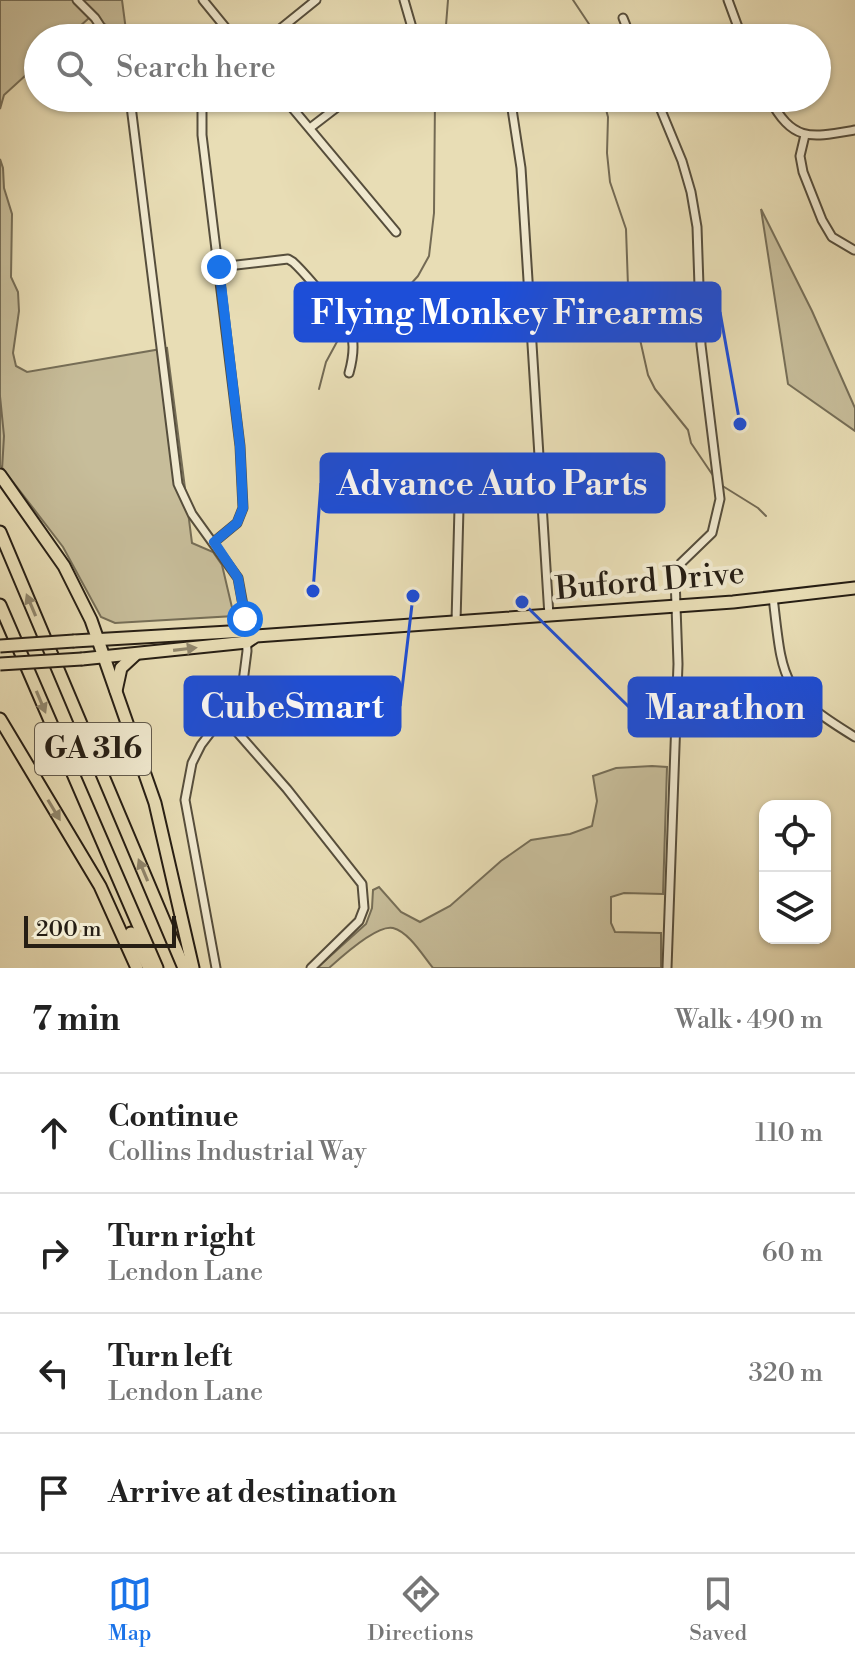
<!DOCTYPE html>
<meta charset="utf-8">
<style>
body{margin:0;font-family:"Libre Bodoni",serif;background:#f6f6f6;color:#222}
.controls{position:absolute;right:24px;bottom:24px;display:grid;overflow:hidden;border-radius:16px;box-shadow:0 2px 6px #0004}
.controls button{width:72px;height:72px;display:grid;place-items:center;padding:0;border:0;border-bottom:2px solid #e0e0e0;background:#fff;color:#222;font:40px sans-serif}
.scale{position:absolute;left:24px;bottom:20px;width:152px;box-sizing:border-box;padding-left:8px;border:4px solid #261e14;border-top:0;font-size:22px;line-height:28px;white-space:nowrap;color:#261e14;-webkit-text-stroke:6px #f0e9cf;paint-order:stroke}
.stop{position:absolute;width:24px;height:24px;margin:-18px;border:6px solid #1a73e8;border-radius:50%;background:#fff}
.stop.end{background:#1a73e8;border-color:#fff;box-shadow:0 2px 8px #0008}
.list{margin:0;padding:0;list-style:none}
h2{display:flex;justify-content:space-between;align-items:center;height:104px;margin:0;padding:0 32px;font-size:34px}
h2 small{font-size:26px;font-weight:400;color:#767676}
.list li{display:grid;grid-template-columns:52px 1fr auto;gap:24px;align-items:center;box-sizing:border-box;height:120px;padding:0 32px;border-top:2px solid #e0e0e0}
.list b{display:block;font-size:30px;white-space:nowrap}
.list p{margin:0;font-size:26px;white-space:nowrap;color:#767676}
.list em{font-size:26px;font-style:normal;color:#767676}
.icon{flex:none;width:44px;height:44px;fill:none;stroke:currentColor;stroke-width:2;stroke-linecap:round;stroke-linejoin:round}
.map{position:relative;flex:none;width:855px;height:968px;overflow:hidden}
.search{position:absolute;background:#fff;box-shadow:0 2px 6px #0004;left:24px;right:24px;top:24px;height:88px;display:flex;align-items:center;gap:20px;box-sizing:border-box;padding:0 28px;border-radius:44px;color:#767676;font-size:30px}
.sheet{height:584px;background:#fff}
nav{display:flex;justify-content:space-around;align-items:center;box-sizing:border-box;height:112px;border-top:2px solid #e0e0e0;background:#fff;font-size:22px;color:#767676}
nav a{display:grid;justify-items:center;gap:4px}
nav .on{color:#1a73e8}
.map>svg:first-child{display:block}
</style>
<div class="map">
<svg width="855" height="968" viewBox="0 0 855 968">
<rect width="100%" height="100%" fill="#e8ddb5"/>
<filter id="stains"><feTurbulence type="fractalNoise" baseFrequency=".0025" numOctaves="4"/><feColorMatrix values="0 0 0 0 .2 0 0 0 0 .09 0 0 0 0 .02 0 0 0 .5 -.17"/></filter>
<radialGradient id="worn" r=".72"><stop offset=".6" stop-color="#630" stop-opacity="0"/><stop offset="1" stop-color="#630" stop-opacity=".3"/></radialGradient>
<g fill="#c7bd9a" stroke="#766e57" stroke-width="2">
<polygon points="0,0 122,0 127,38 114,38 109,26 89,18 67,38 38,38 38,64 4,95 0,109"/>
<polygon points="0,159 3,168 4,188 12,214 11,277 18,292 19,311 13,353 16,366 27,372 167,348 192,543 213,552 222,565 234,616 115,623 101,617 63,547 0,465"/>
<polygon points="761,209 812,311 855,408 855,431 788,384"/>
<path d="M652 766 667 767 663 894 624 893 611 897V923L615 932 661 933V968H433C423 956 409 932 393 928 377 924 340 958 329 968H317L366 924 372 908 373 890 379 887 401 912 420 922 450 906 501 861 531 840 570 834 592 826 597 801 593 776 616 768Z"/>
</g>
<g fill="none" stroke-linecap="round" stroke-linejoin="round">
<g stroke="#736a54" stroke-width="2">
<polyline points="573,0 589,24 593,38"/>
<polyline points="445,38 448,0"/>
<polyline points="603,98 608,117 607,153 610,182 626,229 628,286 648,375 655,389 688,430 691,443 714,477"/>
<polyline points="348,322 363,309 408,287 418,276 429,256 434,213 435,98"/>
<polyline points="319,389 326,362 345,327"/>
<polyline points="0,396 4,436 2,470"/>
<polyline points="721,485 758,508 766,516"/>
</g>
<g stroke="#564e3c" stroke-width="11">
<g id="minor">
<polyline points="77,0 95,18 108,38"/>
<polyline points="203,0 234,38"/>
<polyline points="404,0 415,38"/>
<polyline points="728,0 742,38"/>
<polyline points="623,18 631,38"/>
<polyline points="269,38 316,0"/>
<polyline points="130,98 178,484 192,514 238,578 245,616 247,651 243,682 236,699 201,745 192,763 185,800 216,968"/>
<polyline points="284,98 396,232"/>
<polyline points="656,98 682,161 691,192 697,227 701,345 720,499 712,533 681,563 675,577 678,664 667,968"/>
<path d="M769 98C793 142 809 138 855 130"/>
<polyline points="512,109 521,168 549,616"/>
<polyline points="202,111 202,135 240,446 243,508 237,523 214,542"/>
<polyline points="310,128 349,98"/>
<polyline points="805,135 800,156 803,172 822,220 832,237 854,250"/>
<path d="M219 267 288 259 293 262C304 272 313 284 323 295 349 323 360 333 349 373"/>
<path d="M773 597C783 682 780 691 855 737"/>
<polyline points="456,622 459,508"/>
<polyline points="223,716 287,789 362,884 364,908 359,921 311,968"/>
</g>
</g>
<g stroke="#261e14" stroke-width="15">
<g id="highway">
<polyline points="0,475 64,566 91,620 155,803 193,968"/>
<polyline points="0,532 184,968"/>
<polyline points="0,605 157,968"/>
<polyline points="74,641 246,631 256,636"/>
<polyline points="82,659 247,642 256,636 733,602 855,588"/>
<polyline points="116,691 121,668 135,655"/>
<polyline points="0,719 100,886 137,968"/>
<polyline points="131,933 149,968"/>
</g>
</g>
<use href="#minor" stroke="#f0e9cf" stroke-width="7"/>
<use href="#highway" stroke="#e8ddb5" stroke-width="11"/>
<g stroke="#261e14" stroke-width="15" stroke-linecap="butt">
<g id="highway-bridge">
<polyline points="0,646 74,641"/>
<polyline points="0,664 82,659"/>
</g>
</g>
<use href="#highway-bridge" stroke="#e8ddb5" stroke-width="11"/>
</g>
<defs><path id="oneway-solid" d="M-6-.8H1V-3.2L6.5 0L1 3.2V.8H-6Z" transform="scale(2)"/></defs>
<g fill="#91876d">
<use href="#oneway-solid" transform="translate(31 605) rotate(-113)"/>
<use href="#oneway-solid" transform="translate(185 649) rotate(-7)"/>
<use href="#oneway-solid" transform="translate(41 702) rotate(67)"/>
<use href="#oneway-solid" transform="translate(54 810) rotate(59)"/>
<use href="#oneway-solid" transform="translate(143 870) rotate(-113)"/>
</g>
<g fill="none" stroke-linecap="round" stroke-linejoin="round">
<polyline stroke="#1a73e8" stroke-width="10" points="219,267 240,446 243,508 237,523 214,542 238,578 245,619"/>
</g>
<g text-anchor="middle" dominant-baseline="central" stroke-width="8" stroke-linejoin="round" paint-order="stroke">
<rect fill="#f0e9cf" stroke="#635b4c" stroke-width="2" x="35" y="723" width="116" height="52" rx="6"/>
<g font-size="30" font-weight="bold" fill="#261e14">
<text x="93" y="749">GA 316</text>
</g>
<g font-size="32" fill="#261e14" stroke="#f0e9cf">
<text transform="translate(650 581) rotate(-5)">Buford Drive</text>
</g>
</g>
<path fill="none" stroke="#1d4ed8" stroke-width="3" d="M740 424L720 312M313 591L321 483M413 596L400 706M522 602L629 707"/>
<g fill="#1d4ed8" stroke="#f0e9cf" stroke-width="3">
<circle cx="740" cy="424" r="8"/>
<circle cx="313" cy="591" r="8"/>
<circle cx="413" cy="596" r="8"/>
<circle cx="522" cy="602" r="8"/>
</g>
<g fill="#1d4ed8" stroke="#1d4ed8" stroke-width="3">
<rect x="295" y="283" width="425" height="58" rx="8"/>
<rect x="321" y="454" width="343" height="58" rx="8"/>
<rect x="185" y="677" width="215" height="58" rx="8"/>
<rect x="629" y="678" width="192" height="58" rx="8"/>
</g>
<g font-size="34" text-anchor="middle" font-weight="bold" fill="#fff">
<text x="507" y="324">Flying Monkey Firearms</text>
<text x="492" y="495">Advance Auto Parts</text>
<text x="292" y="718">CubeSmart</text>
<text x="725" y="719">Marathon</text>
</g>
<rect width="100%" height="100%" filter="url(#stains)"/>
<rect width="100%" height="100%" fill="url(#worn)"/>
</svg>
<div class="controls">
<button><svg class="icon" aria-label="locate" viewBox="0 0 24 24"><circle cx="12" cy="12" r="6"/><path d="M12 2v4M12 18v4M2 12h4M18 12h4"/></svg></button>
<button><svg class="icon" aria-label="layers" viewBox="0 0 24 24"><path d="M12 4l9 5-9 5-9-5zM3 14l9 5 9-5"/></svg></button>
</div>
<div class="scale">200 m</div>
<div class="stop" style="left:245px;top:619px"></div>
<div class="stop end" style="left:219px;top:267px"></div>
<div class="search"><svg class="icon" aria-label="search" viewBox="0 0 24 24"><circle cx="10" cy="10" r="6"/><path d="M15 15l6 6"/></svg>Search here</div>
</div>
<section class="sheet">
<h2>7 min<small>Walk · 490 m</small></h2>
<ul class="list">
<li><svg class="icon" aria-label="ahead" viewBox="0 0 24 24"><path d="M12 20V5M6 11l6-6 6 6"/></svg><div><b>Continue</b><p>Collins Industrial Way</p></div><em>110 m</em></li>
<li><svg class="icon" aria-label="right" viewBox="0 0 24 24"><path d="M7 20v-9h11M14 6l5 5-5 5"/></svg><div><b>Turn right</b><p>Lendon Lane</p></div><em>60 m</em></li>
<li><svg class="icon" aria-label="left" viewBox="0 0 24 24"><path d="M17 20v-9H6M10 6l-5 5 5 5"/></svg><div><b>Turn left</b><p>Lendon Lane</p></div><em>320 m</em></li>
<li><svg class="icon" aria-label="arrive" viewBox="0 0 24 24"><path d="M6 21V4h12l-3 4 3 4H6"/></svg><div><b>Arrive at destination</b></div></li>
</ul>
</section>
<nav>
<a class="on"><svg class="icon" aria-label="map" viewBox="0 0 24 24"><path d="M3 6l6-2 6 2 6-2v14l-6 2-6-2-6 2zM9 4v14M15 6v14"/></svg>Map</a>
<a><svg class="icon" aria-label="directions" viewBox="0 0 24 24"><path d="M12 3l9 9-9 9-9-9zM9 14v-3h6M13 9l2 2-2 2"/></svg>Directions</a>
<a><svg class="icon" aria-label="saved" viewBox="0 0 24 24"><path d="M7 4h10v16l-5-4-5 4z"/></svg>Saved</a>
</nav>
